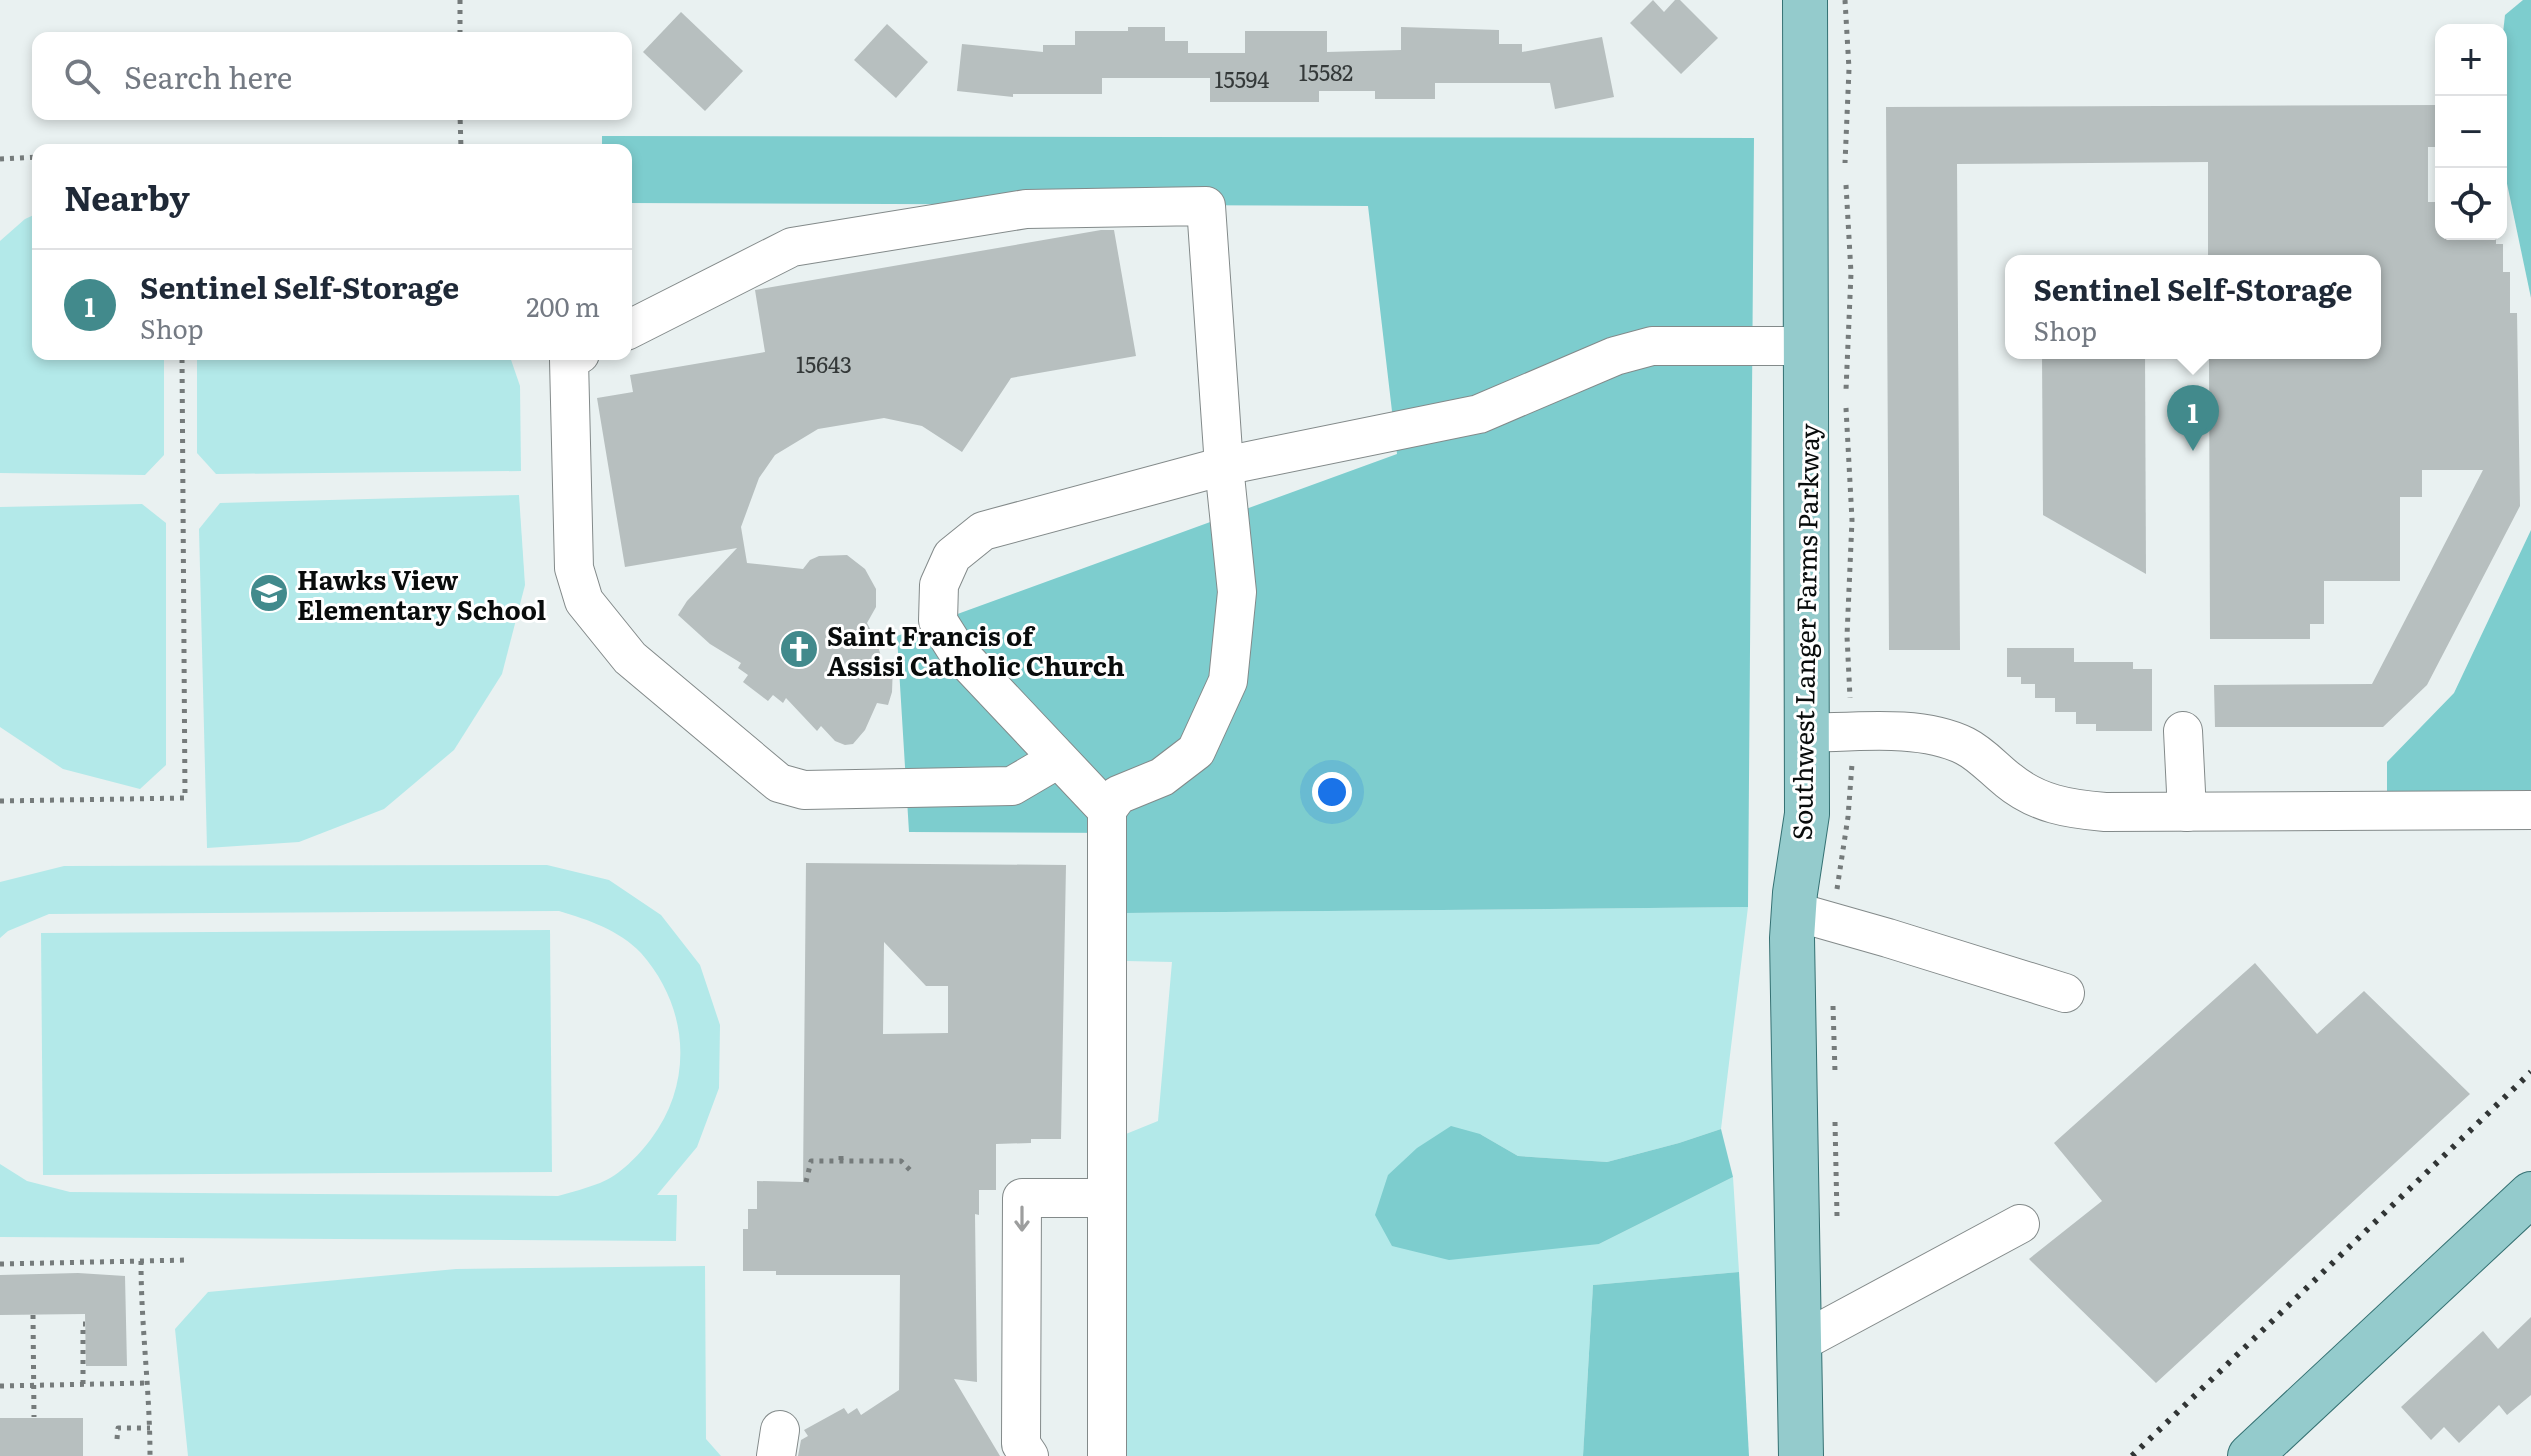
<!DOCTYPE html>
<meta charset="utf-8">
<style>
body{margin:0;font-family:Literata,serif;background:#f6f6f7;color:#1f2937}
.controls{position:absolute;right:24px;top:24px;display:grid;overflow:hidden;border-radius:16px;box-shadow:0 4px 12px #0003}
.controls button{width:72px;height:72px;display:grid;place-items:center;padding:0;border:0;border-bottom:2px solid #e0e1e3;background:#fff;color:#1f2937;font:40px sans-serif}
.you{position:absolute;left:1332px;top:792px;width:28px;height:28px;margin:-20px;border:6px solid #fff;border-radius:50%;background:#1a73e8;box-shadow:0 0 0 12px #1a73e833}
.badge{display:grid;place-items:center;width:52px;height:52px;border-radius:50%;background:#428a8c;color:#fff;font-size:26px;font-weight:700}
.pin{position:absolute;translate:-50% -66px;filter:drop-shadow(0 2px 4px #0008)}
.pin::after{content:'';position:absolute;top:42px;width:28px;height:24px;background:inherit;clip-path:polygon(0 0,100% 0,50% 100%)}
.popup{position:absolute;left:2005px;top:255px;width:376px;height:104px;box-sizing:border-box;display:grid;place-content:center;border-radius:16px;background:#fff;filter:drop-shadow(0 2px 6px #0005);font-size:26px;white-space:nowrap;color:#747a83}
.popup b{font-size:30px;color:#1f2937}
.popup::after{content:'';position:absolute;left:50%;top:100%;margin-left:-16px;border:16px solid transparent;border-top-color:#fff}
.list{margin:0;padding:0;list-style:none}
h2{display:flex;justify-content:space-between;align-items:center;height:104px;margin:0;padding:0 32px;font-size:34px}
h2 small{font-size:26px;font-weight:400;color:#747a83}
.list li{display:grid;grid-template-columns:52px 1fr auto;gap:24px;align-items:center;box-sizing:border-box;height:112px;padding:0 32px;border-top:2px solid #e0e1e3}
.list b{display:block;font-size:30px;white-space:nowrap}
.list p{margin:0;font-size:26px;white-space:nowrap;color:#747a83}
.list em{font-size:26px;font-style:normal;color:#747a83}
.icon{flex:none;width:44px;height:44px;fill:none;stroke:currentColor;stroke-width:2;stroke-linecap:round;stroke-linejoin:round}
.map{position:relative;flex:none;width:2531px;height:1456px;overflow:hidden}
.search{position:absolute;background:#fff;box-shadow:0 4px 12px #0003;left:32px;top:32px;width:600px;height:88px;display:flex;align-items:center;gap:20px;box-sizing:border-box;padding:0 28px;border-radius:16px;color:#747a83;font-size:30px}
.panel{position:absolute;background:#fff;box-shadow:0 4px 12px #0003;left:32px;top:144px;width:600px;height:216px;border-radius:16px}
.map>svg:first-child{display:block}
</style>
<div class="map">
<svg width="2531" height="1456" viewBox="0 0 2531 1456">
<rect width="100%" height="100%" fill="#e9f1f1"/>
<g fill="#b3e9e9">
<polygon points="38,213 38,354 164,354 164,455 145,475 0,473 0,241 25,219"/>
<polygon points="197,354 509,354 520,386 521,471 216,474 197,453"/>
<polygon points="519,495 525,585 502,674 454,750 384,809 299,842 207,848 199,529 220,503"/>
<polygon points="142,504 166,523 166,765 140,789 63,769 0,727 0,507"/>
<path d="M547 865 609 880 661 915 700 965 720 1025 719 1088 697 1147 657 1195H677L676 1241 0 1237V1164L27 1181 70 1192 558 1196C572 1192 587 1188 600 1183 620 1175 638 1156 651 1139 694 1082 689 1007 641 953 619 930 589 920 559 911L49 914 8 931 0 938V882L64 866Z"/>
<polygon points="1748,907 1721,1129 1679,1143 1607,1162 1518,1156 1480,1134 1599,1244 1733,1177 1739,1272 1593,1285 1583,1456 1125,1456 1121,1136 1158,1121 1172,962 1126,961 1126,913"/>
<polygon points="550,930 552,1172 43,1175 41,933"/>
<polygon points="705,1266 706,1439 721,1456 188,1456 175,1329 208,1292 456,1269"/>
</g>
<g fill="#7dcdce">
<polygon points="2523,0 2531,0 2531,298 2501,155 2501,51 2505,15"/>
<polygon points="602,136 1754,138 1748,907 1126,913 1126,833 909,832 897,636 1397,454 1368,206 626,203 626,150 602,150"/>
<polygon points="2531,530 2531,790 2387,792 2387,762 2454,693"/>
<polygon points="1451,1126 1480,1134 1518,1156 1607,1162 1679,1143 1721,1129 1733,1177 1599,1244 1449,1260 1392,1246 1375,1215 1388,1175 1417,1148"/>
<polygon points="1739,1272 1749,1456 1583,1456 1593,1285"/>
</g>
<g fill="#b7bfbf" fill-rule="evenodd">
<polygon points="1653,0 1664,12 1675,0 1680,0 1718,38 1681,74 1630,23"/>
<polygon points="681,12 743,71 705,111 643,52"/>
<polygon points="887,24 928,62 896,98 854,60"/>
<polygon points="1128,27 1165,27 1165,41 1188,41 1188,53 1245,53 1245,31 1327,31 1327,52 1401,50 1401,27 1499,30 1499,44 1522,44 1522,52 1602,37 1614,97 1555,109 1550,83 1435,83 1435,99 1375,99 1375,91 1319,91 1319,102 1210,102 1210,78 1102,78 1102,94 1013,94 1013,97 957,91 962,44 1043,52 1043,45 1075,45 1075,31 1128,31"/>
<polygon points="2441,105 2441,147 2428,147 2428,202 2441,202 2441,234 2496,234 2496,244 2503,244 2503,272 2510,272 2510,313 2517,313 2520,506 2427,685 2383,727 2215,727 2214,685 2372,684 2483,470 2422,470 2422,497 2400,497 2400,581 2324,581 2324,624 2310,624 2310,639 2210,639 2209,353 2375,353 2375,261 2208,261 2208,162 1957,164 1960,650 1889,650 1886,107"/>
<polygon points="1101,230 1114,230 1136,356 1011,378 962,452 922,426 884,418 818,429 775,455 759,478 741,527 747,563 803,569 810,560 819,556 847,555 865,569 876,589 876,607 867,623 877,642 883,664 893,666 892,692 888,705 877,703 865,730 853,744 845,745 835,741 821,726 817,731 786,698 783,703 773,695 768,701 743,682 748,675 738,668 741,663 710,644 678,615 687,601 737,548 625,567 597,398 633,392 630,375 765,352 755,290"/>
<polygon points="2042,353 2145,353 2146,574 2043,515"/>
<polygon points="2007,648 2074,648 2074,662 2133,662 2133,669 2152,669 2152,731 2096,731 2096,724 2076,724 2076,712 2055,712 2055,698 2035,698 2035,684 2021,684 2021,677 2007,677"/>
<path d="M806 863 1066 865 1061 1139H1031V1143L996 1144V1190H979V1215L975 1214 977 1382 954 1379 1000 1456H798L801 1440 808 1436 804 1430 844 1408 848 1414 857 1408 861 1415 899 1390 900 1275H776V1271H743V1229H748V1209H757V1181L803 1182ZM884 942 926 986H948V1033L883 1034Z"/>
<polygon points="2255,963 2317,1034 2364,991 2470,1094 2156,1383 2029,1259 2102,1201 2054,1143"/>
<polygon points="78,1273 125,1276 127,1366 86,1366 85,1314 0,1315 0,1275"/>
<polygon points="2531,1317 2531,1395 2507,1415 2499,1405 2459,1443 2444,1427 2431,1440 2401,1407 2483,1331 2498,1349"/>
<rect x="0" y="1418" width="83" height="38"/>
</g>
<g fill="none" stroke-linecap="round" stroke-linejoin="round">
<g stroke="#838a8a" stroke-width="40">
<g id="minor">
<polyline points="626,331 792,247 1026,209 1206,206 1224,466 1237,592 1228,681 1196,751 1162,777 1118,795 1107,810 1107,1456"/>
<polyline points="580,354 569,360 574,568 584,601 630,658 779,783 804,790 1012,786 1058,759"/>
<polyline points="2183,731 2187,812"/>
<path d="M1808 733C1856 732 1921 724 1965 746 1981 754 1994 769 2008 780 2037 804 2069 809 2105 812L2531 810"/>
<polyline points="1107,810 957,651 938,621 939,585 952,556 983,531 1224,466 1479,414 1615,356 1652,346 1806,346"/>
<polyline points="1793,911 1888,938 2065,993"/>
<polyline points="1799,1343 2020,1224"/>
<polyline points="776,1456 780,1430"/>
<polyline points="1029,1456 1021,1444 1022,1198 1107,1198"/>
</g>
</g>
<g stroke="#357173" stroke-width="46">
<g id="major">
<polyline points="1801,1456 1792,938 1795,893 1807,814 1805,0"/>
<polyline points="2250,1456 2531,1194"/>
</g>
</g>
<g stroke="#757b7b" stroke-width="5" stroke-dasharray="4 6" stroke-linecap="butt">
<polyline points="460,0 460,38"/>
<polyline points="1845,0 1849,69 1845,163"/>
<polyline points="140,150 253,150"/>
<polyline points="326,150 461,149 460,114"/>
<polyline points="0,159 38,157"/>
<polyline points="1846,185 1851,273 1846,390"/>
<polyline points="1846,408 1852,520 1847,636 1850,698"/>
<polyline points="0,801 185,798 182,354"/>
<polyline points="1837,889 1848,817 1852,764"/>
<polyline points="1833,1006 1835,1072"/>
<polyline points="1835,1122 1837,1216"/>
<polyline points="841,1160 841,1150"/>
<polyline points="806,1182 811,1161 901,1161 914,1174"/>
<path d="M141 1261C141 1327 150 1391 150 1456"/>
<polyline points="0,1264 189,1260"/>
<polyline points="33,1315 34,1417"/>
<polyline points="83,1384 83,1324 85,1324"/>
<polyline points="0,1386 148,1383"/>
<polyline points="117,1439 118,1428 150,1428"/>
</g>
<use href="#minor" stroke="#fff" stroke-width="38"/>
<use href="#major" stroke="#94cbcc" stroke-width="44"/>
<polyline stroke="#313535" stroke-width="6" stroke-dasharray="4 8" stroke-linecap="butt" points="2132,1456 2531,1072"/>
</g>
<defs><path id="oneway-shaft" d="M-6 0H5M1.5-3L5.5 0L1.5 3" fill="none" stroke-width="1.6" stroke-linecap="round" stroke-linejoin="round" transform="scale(2)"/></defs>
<use stroke="#9d9e9e" href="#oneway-shaft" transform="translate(1022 1219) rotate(90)"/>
<defs>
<g id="school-disc" transform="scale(2)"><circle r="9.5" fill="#428a8c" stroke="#fff"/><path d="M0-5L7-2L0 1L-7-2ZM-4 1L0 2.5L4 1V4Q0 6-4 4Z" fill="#fff"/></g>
<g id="church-disc" transform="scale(2)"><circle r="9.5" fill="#428a8c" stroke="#fff"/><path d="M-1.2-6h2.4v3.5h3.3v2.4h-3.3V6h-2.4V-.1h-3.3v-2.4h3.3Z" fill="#fff"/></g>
</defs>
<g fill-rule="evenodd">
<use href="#school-disc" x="269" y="593"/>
<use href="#church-disc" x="799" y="649"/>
</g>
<g text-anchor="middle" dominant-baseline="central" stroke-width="6" stroke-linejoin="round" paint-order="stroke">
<g font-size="22" fill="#343939">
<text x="1326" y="71">15582</text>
<text x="1242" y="78">15594</text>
<text x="824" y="363">15643</text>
</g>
<g font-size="26" font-weight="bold" fill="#090c0c" stroke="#fff" text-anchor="start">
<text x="297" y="578">Hawks View<tspan x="297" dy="30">Elementary School</tspan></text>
<text x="827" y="634">Saint Francis of<tspan x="827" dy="30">Assisi Catholic Church</tspan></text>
</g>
<g font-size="26" fill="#090c0c" stroke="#fff">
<text transform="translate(1804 632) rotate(-89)">Southwest Langer Farms Parkway</text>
</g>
</g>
</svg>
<div class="controls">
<button>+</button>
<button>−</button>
<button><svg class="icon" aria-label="locate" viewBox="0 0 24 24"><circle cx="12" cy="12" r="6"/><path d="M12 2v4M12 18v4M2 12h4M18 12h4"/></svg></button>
</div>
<div class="you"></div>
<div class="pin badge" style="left:2193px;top:451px">1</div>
<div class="popup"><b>Sentinel Self-Storage</b>Shop</div>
<div class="search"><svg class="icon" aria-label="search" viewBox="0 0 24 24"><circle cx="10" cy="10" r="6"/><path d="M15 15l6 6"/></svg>Search here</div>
<section class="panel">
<h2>Nearby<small></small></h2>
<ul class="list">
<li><span class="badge">1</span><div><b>Sentinel Self-Storage</b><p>Shop</p></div><em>200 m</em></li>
</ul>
</section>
</div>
